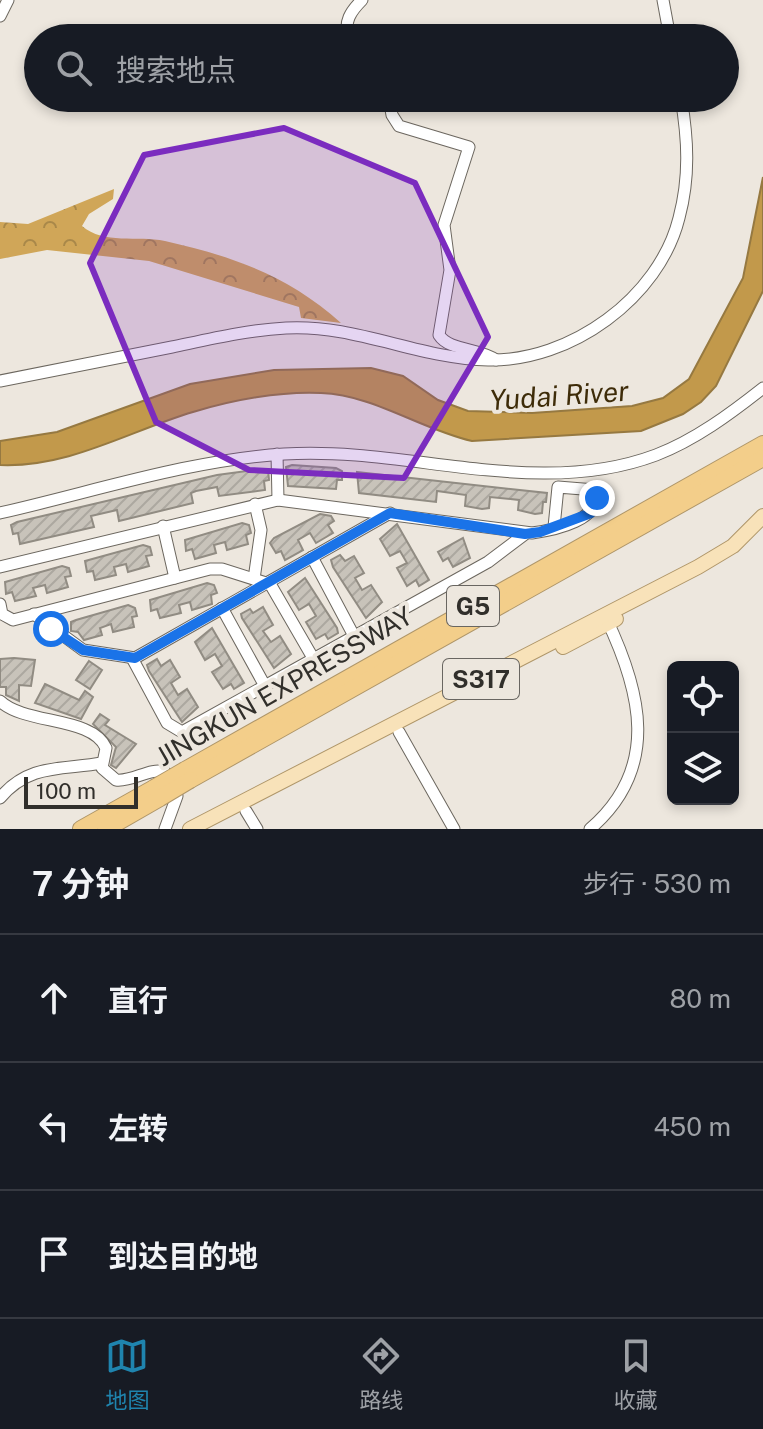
<!DOCTYPE html>
<html lang="zh">
<meta charset="utf-8">
<style>
body{margin:0;font-family:"Public Sans","Noto Sans SC",sans-serif;background:#242831;color:#f1f3f6}
.controls{position:absolute;right:24px;bottom:24px;display:grid;overflow:hidden;border-radius:12px;box-shadow:0 4px 12px #0003}
.controls button{width:72px;height:72px;display:grid;place-items:center;padding:0;border:0;border-bottom:2px solid #363941;background:#171b24;color:#f1f3f6;font:40px sans-serif}
.scale{position:absolute;left:24px;bottom:20px;width:114px;box-sizing:border-box;padding-left:8px;border:4px solid #312f2b;border-top:0;font-size:22px;line-height:28px;white-space:nowrap;color:#312f2b;-webkit-text-stroke:6px #ede7de;paint-order:stroke}
.stop{position:absolute;width:24px;height:24px;margin:-18px;border:6px solid #1a73e8;border-radius:50%;background:#fff}
.stop.end{background:#1a73e8;border-color:#fff;box-shadow:0 2px 8px #0008}
.list{margin:0;padding:0;list-style:none}
h2{display:flex;justify-content:space-between;align-items:center;height:104px;margin:0;padding:0 32px;font-size:34px}
h2 small{font-size:26px;font-weight:400;color:#9ea1a6}
.list li{display:grid;grid-template-columns:52px 1fr auto;gap:24px;align-items:center;box-sizing:border-box;height:128px;padding:0 32px;border-top:2px solid #363941}
.list b{display:block;font-size:30px;white-space:nowrap}
.list em{font-size:26px;font-style:normal;color:#9ea1a6}
.icon{flex:none;width:44px;height:44px;fill:none;stroke:currentColor;stroke-width:2;stroke-linecap:round;stroke-linejoin:round}
.map{position:relative;flex:none;width:763px;height:829px;overflow:hidden}
.search{position:absolute;background:#171b24;box-shadow:0 4px 12px #0003;left:24px;right:24px;top:24px;height:88px;display:flex;align-items:center;gap:20px;box-sizing:border-box;padding:0 28px;border-radius:44px;color:#9ea1a6;font-size:30px}
.sheet{height:488px;background:#171b24}
nav{display:flex;justify-content:space-around;align-items:center;box-sizing:border-box;height:112px;border-top:2px solid #363941;background:#171b24;font-size:22px;color:#9ea1a6}
nav a{display:grid;justify-items:center;gap:4px}
nav .on{color:#1f84ae}
.map>svg:first-child{display:block}
</style>
<div class="map">
<svg width="763" height="829" viewBox="0 0 763 829">
<defs>
<pattern id="forest-crowns" width="20" height="18" patternUnits="userSpaceOnUse" patternTransform="scale(2)"><rect width="20" height="18" fill="#d0a658"/><path d="M2 6a3 3 0 1 1 6 0M12 15a3 3 0 1 1 6 0" fill="none" stroke="#a98849"/></pattern>
<pattern id="building-hatch" width="6" height="6" patternUnits="userSpaceOnUse" patternTransform="scale(2)"><rect width="6" height="6" fill="#c8c3ba"/><path d="M-1 1l2-2M0 6l6-6M5 7l2-2" fill="none" stroke="#aca8a0"/></pattern>
</defs>
<rect width="100%" height="100%" fill="#ede7de"/>
<path fill="url(#forest-crowns)" d="M114 189 113 199 89 214 82 226C104 245 137 235 165 241 232 256 289 276 341 323L301 318 299 307 149 261 47 250 0 259V222L28 224Z"/>
<path fill="#c2994b" stroke="#967941" stroke-width="2" d="M763 177V291L716 386 701 402 683 414 641 431 472 441C420 429 374 395 321 393 280 391 232 400 193 412 129 431 69 468 0 465V441L57 432 190 384 274 370 371 368 403 376 438 400 468 411 532 413 632 406 663 398 689 379 743 278Z"/>
<g fill="url(#building-hatch)" stroke="#918c83" stroke-width="2">
<polygon points="292,465 336,468 342,471 342,480 337,480 336,489 288,486 286,467"/>
<polygon points="261,469 268,470 269,480 264,481 265,490 219,496 217,487 196,491 191,493 193,503 119,521 117,510 91,516 94,527 20,544 18,533 13,534 11,525 17,522 217,475"/>
<polygon points="357,472 547,493 546,502 543,502 542,513 535,514 518,510 519,500 490,497 489,508 482,509 465,506 466,495 437,491 436,502 359,493"/>
<polygon points="320,514 331,516 334,521 328,525 333,533 316,543 310,533 298,540 303,550 285,560 281,551 276,553 270,543 274,538"/>
<polygon points="242,523 249,525 251,533 246,535 248,544 227,550 225,542 214,545 216,553 195,559 192,549 186,551 185,540"/>
<polygon points="397,524 429,580 419,586 416,580 407,586 397,568 407,563 400,551 390,556 380,539"/>
<polygon points="463,538 470,558 453,567 448,558 443,561 438,552"/>
<polygon points="143,545 150,547 152,555 146,556 149,566 128,572 126,564 114,567 116,575 95,580 93,571 87,572 85,561"/>
<polygon points="340,555 345,561 354,556 364,573 355,578 362,590 371,585 382,602 366,618 333,567 331,560"/>
<polygon points="62,566 69,568 71,576 65,577 68,587 47,593 45,585 33,588 36,596 15,601 12,592 6,594 5,582"/>
<polygon points="305,578 337,628 338,633 328,639 325,634 316,639 306,622 316,616 309,604 299,610 288,592"/>
<polygon points="207,583 214,585 217,593 211,595 212,604 192,610 190,602 179,605 181,613 160,618 157,609 151,611 150,600"/>
<polygon points="128,605 135,608 137,616 132,617 134,627 113,632 111,624 100,628 102,635 84,640 78,632 71,631 71,622 76,620"/>
<polygon points="263,607 273,625 263,631 271,642 280,636 291,654 274,668 242,618 241,614 250,609 253,613"/>
<polygon points="212,628 244,683 234,689 231,684 223,689 212,672 222,666 215,654 205,660 195,642"/>
<polygon points="14,658 35,660 31,686 19,685 19,701 6,695 6,687 0,687 0,659"/>
<polygon points="157,659 161,666 170,660 180,677 171,683 178,695 187,689 198,707 182,722 149,671 147,665"/>
<polygon points="89,661 102,670 90,689 76,680"/>
<polygon points="45,684 79,700 85,691 93,697 81,719 35,703"/>
<polygon points="100,714 109,720 105,725 136,744 116,768 111,765 116,747 93,724"/>
</g>
<g fill="none" stroke-linecap="round" stroke-linejoin="round">
<g stroke="#6c675f" stroke-width="13">
<g id="minor">
<polyline points="663,0 670,38"/>
<polyline points="0,16 8,0"/>
<path d="M349 38C343 22 351 11 362 0"/>
<path d="M389 98 392 115 399 126 469 147 444 225 450 270 439 335C449 351 480 348 496 360"/>
<path d="M0 381C57 370 115 358 172 347 210 339 247 330 286 328 356 324 419 359 488 360 570 362 659 298 679 218 690 177 688 139 681 98"/>
<polyline points="277,454 278,500"/>
<path d="M0 513C93 492 189 460 284 454 408 446 536 500 656 455 695 440 730 414 763 388"/>
<polyline points="163,526 175,578"/>
<polyline points="312,557 354,636"/>
<path d="M0 567 278 500 532 533C554 530 604 520 595 490L558 487 554 527"/>
<polyline points="254,579 261,530 255,504"/>
<polyline points="269,582 313,658"/>
<polyline points="0,604 2,614 13,620 210,569 222,569 266,583"/>
<polyline points="222,608 265,686"/>
<polyline points="34,614 83,650 135,658 390,513"/>
<polyline points="132,658 167,723 182,732 488,562 525,534"/>
<path d="M0 701C25 725 92 716 106 748L102 768 116 780C133 782 150 767 165 772L177 796 165 829"/>
<polyline points="399,732 454,829"/>
<path d="M0 798C29 763 63 770 102 763"/>
<polyline points="246,811 257,829"/>
<path d="M590 829C661 768 641 691 606 618"/>
</g>
</g>
<g stroke="#af9669" stroke-width="16">
<g id="major">
<polyline points="563,647 616,619"/>
<polyline points="190,829 698,567 733,546 763,516"/>
</g>
</g>
<g stroke="#af9669" stroke-width="18">
<g id="highway">
<polyline points="185,770 763,444"/>
<polyline points="190,780 763,458"/>
<polyline points="81,829 154,788"/>
<polyline points="106,829 160,798"/>
</g>
</g>
<use href="#minor" stroke="#fff" stroke-width="11"/>
<use href="#major" stroke="#f8e2b9" stroke-width="14"/>
<use href="#highway" stroke="#f3ce8a" stroke-width="16"/>
<g stroke="#af9669" stroke-width="18" stroke-linecap="butt">
<g id="highway-bridge">
<polyline points="154,788 185,770"/>
<polyline points="160,798 190,780"/>
</g>
</g>
<use href="#highway-bridge" stroke="#f3ce8a" stroke-width="16"/>
</g>
<g fill="none" stroke-linecap="round" stroke-linejoin="round">
<polyline stroke="#1a73e8" stroke-width="10" points="51,629 83,650 135,658 390,513 525,534 540,532 591,513 597,498"/>
</g>
<path fill="#7b2cbf" fill-opacity="0.2" stroke="#7b2cbf" stroke-width="6" stroke-linejoin="round" d="M284 128 415 183 488 337 404 478 249 470 156 422 90 263 144 155Z"/>
<g text-anchor="middle" dominant-baseline="central" stroke-width="8" stroke-linejoin="round" paint-order="stroke">
<g fill="#ede7de" stroke="#696661" stroke-width="2">
<rect x="447" y="586" width="52" height="40" rx="6"/>
<rect x="443" y="659" width="76" height="40" rx="6"/>
</g>
<g font-size="24" font-weight="bold" fill="#312f2b">
<text x="473" y="606">G5</text>
<text x="481" y="679">S317</text>
</g>
<g font-size="26" fill="#312f2b" stroke="#ede7de">
<text transform="translate(284 686) rotate(-30)">JINGKUN EXPRESSWAY</text>
</g>
<g font-size="28" font-style="italic" fill="#3e2c09" stroke="#ede7de">
<text transform="translate(559 395) rotate(-4)">Yudai River</text>
</g>
</g>
</svg>
<div class="controls">
<button><svg class="icon" aria-label="locate" viewBox="0 0 24 24"><circle cx="12" cy="12" r="6"/><path d="M12 2v4M12 18v4M2 12h4M18 12h4"/></svg></button>
<button><svg class="icon" aria-label="layers" viewBox="0 0 24 24"><path d="M12 4l9 5-9 5-9-5zM3 14l9 5 9-5"/></svg></button>
</div>
<div class="scale">100 m</div>
<div class="stop" style="left:51px;top:629px"></div>
<div class="stop end" style="left:597px;top:498px"></div>
<div class="search"><svg class="icon" aria-label="search" viewBox="0 0 24 24"><circle cx="10" cy="10" r="6"/><path d="M15 15l6 6"/></svg>搜索地点</div>
</div>
<section class="sheet">
<h2>7 分钟<small>步行 · 530 m</small></h2>
<ul class="list">
<li><svg class="icon" aria-label="ahead" viewBox="0 0 24 24"><path d="M12 20V5M6 11l6-6 6 6"/></svg><div><b>直行</b></div><em>80 m</em></li>
<li><svg class="icon" aria-label="left" viewBox="0 0 24 24"><path d="M17 20v-9H6M10 6l-5 5 5 5"/></svg><div><b>左转</b></div><em>450 m</em></li>
<li><svg class="icon" aria-label="arrive" viewBox="0 0 24 24"><path d="M6 21V4h12l-3 4 3 4H6"/></svg><div><b>到达目的地</b></div></li>
</ul>
</section>
<nav>
<a class="on"><svg class="icon" aria-label="map" viewBox="0 0 24 24"><path d="M3 6l6-2 6 2 6-2v14l-6 2-6-2-6 2zM9 4v14M15 6v14"/></svg>地图</a>
<a><svg class="icon" aria-label="directions" viewBox="0 0 24 24"><path d="M12 3l9 9-9 9-9-9zM9 14v-3h6M13 9l2 2-2 2"/></svg>路线</a>
<a><svg class="icon" aria-label="saved" viewBox="0 0 24 24"><path d="M7 4h10v16l-5-4-5 4z"/></svg>收藏</a>
</nav>
